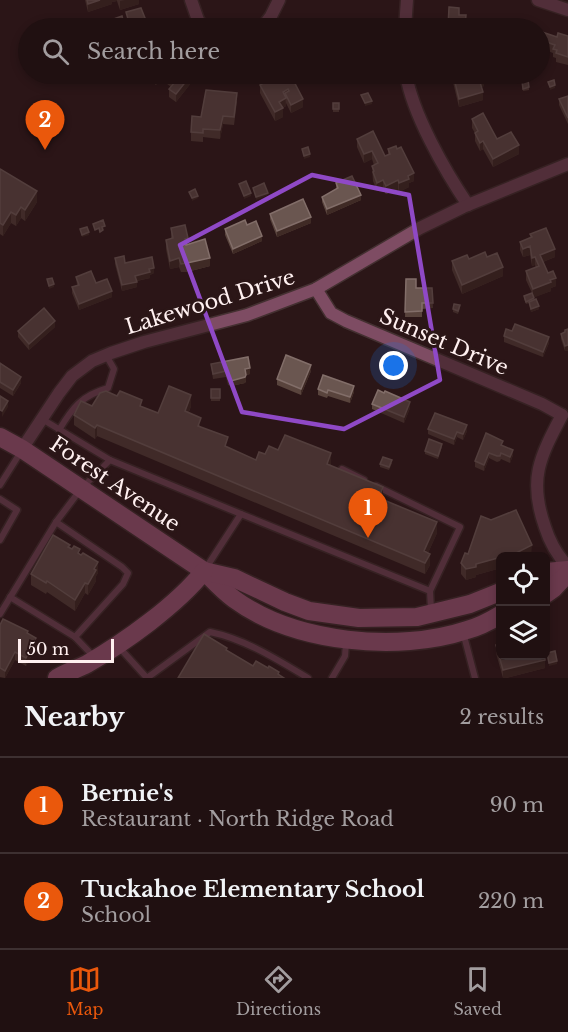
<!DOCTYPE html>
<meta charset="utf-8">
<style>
body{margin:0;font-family:"Libre Baskerville",serif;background:#28191a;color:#f1f3f6}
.controls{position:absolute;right:18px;bottom:18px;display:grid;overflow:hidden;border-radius:9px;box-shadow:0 3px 9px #0003}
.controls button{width:54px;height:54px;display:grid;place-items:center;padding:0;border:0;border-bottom:2px solid #3d3031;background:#201011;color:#f1f3f6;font:30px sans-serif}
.scale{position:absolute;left:18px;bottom:15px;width:96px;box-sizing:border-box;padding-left:6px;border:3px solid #fff0f0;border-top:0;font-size:16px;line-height:21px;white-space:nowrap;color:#fff0f0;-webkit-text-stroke:4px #2b1617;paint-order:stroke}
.you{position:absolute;left:394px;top:366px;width:21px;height:21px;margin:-15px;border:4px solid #fff;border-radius:50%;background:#1a73e8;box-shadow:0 0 0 9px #1a73e833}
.badge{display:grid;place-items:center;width:39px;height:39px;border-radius:50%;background:#ea580c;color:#fff;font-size:20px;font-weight:700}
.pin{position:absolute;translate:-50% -50px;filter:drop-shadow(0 2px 3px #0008)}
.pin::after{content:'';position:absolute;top:32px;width:21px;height:18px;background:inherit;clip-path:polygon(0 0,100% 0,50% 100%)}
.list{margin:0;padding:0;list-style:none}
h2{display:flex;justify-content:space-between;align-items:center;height:78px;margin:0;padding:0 24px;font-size:26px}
h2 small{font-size:20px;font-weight:400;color:#a29d9f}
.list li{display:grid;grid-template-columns:39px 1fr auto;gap:18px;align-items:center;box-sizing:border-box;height:96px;padding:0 24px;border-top:2px solid #3d3031}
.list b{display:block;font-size:22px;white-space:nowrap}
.list p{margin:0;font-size:20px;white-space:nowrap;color:#a29d9f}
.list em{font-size:20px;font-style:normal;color:#a29d9f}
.icon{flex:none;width:33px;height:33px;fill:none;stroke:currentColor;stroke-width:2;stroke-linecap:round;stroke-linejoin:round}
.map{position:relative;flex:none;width:568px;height:678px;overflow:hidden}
.search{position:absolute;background:#201011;box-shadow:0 3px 9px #0003;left:18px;right:18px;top:18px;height:66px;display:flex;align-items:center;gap:15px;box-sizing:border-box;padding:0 21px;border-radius:33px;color:#a29d9f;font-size:22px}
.sheet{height:270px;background:#201011}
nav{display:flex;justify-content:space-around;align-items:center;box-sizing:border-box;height:84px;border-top:2px solid #3d3031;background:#201011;font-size:16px;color:#a29d9f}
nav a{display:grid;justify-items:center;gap:3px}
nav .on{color:#ea580c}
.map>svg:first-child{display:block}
</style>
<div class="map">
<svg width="568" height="678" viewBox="0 0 568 678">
<rect width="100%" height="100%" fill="#2b1617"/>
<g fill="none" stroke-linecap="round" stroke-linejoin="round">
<g stroke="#443031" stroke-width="9">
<g id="lane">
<polyline points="42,419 110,460"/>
<path d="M59 430C73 407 81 396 108 388L114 369 106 355"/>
<polyline points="342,469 364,480"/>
<polyline points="0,485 22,450"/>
<polyline points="376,486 460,527 430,591"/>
<polyline points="0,499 17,510 0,540"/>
<polyline points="56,522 122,567 128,573 123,584 75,637"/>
<polyline points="206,568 241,514 430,591 431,610"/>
<polyline points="10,597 75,637 95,658"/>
<polyline points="0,614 56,522 81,489 110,460 241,514"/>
<polyline points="463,632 475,678"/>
<path d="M118 646 147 678 210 632C245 639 278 660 308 678"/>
<polyline points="332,678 345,656 346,643"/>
</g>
</g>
<g stroke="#443031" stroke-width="15">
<g id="street">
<polyline points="191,0 198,20 204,28"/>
<polyline points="538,0 568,10"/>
<polyline points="262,28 271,16 279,0"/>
<polyline points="405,28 407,0"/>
<path d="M406 74C412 113 445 171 468 205"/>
<polyline points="316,289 331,313 346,321 542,404 562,415"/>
<path d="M562 415C540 457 528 479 545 527 550 543 556 554 568 567"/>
<polyline points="22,449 59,393 72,376 92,361 111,353 144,342 247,315 316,289 420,228 463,207 568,164"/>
</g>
</g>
<g stroke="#443031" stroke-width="21">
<g id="secondary">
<path d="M0 437 22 449 204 571C214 581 223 591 234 599 294 643 398 653 467 630 479 627 490 621 500 615"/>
<polyline points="204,571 234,578 285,602 309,611 359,618 417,617 470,604 500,592"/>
<polyline points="546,572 568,570"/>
<polyline points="546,594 553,589 568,573"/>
<path d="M57 678C67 672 77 669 87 664 125 642 177 605 204 571"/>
</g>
</g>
<use href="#lane" stroke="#7e4c63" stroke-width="6"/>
<use href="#street" stroke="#7e4c63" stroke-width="12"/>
<use href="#secondary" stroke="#b5648c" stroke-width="18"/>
</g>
<g fill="#59443d">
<polygon points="85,0 139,0 139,4 120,10 117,1 112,2 112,4 88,12"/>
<polygon points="568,36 568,65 556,62 556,58 553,57 553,53 540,48 540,40"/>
<polygon points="149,74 189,74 191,83 176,102 169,97 169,89 171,87 161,79 156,85 149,79"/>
<polygon points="278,74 303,107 291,113 286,103 286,106 283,108 283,117 275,121 260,93 260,85"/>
<polygon points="451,74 483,74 484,86 481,87 483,100 459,107"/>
<polygon points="522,84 529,87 529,90 523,91"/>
<polygon points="568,96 568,124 559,105 559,99"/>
<polygon points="237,101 234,125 223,124 220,139 203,137 203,142 191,141 191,132 201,117"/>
<rect x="333" y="103" width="6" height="9"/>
<polygon points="472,119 497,139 519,154 493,167 483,149 480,151 475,141 475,133 472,128"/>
<polygon points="357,139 385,156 388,155 388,149 414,181 409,183 409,187 399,192 398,189 386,194 383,188 377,191 373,181 372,166 374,165 372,159 364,163 357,147"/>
<polygon points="0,169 37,202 25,221 21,218 16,226 11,223 3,236 0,234"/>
<polygon points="336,183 361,200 327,215 322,202 322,197 336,189"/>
<polygon points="270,214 311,223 277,237 270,219"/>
<polygon points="247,225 262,241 233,254 225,235 225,229"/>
<polygon points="171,228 188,245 210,266 187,272 181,272 179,267 170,269 166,249 166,240 171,239"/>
<polygon points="530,234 555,257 543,262 548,273 556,286 551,288 551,291 534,297 534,300 539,309 531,312 529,303 526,304 524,299 524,296 532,293 526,280 526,271 536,268 535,265 532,266 530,255 523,257 520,250 520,242 530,238"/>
<polygon points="487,257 503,276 462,294 452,270 452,261"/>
<polygon points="115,258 125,263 154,273 150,275 150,278 137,281 137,287 122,291 115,264"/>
<polygon points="76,277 96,283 112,297 79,310 72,293 72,287 77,285"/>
<polygon points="406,279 416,288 432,288 433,308 422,309 422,317 405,317"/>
<polygon points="460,308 458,314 453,312 453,309"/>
<polygon points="55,327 29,350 18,337 18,331"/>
<polygon points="568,329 568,351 565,351 561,339 561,334 565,333 565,330"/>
<polygon points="504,336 549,343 543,357 504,342"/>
<polygon points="0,363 21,383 13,396 0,388"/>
<polygon points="211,364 250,374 246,375 246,381 245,383 231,386 228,385 226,377 213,379"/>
<polygon points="311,371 301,395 277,385 277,379"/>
<rect x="211" y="389" width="9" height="12"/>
<polygon points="318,389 354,392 350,403 328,396 327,398 318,395"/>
<polygon points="372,404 410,408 404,423 372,409"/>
<polygon points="92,406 142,407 158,413 191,406 189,412 201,427 228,448 256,460 265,454 278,450 331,464 331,466 437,533 428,553 430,565 425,574 97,436 95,439 74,425 74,415"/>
<polygon points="428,429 467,431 463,440 457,437 454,445 428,434"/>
<polygon points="486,433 503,446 513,455 510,463 501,459 500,461 497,462 489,458 484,471 475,467 475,461"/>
<polygon points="442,447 438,459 425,454 425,451"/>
<polygon points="392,463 389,470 380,467 380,464"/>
<polygon points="70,548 80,554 98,573 96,576 96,581 88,595 85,593 75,611 47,592 46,594 31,585 31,574"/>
<polygon points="468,554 532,556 501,556 501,568 476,575 476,577 466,580 461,574 461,563"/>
<polygon points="0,625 28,633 36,647 26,666 15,660 5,678 0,677"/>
<polygon points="496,645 545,668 506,678 503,678 496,653"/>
</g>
<g fill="#3f2a25">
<polygon points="100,0 117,0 117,1 112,2 112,4 88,12 88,4"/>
<polygon points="125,0 139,0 139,4 120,10 120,1"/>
<polygon points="85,24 85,27 78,28 78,27"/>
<polygon points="159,74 161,74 161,79 156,85 156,77"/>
<polygon points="191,75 191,83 176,102 176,94"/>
<polygon points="484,78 484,86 479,88 479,79"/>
<polygon points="555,85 555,88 550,90 550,87"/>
<polygon points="288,89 288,98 285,93 286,106 279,110 279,102 283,92"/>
<polygon points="483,92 483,100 459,107 459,99"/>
<polygon points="303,99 303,107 291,113 291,105"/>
<polygon points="372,101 372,104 365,106 365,103"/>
<polygon points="283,108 283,117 275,121 275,112"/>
<polygon points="223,116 223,124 220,139 220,130"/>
<polygon points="483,141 483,149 480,151 480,143"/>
<polygon points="519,145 519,154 493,167 493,159"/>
<polygon points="372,151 372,159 364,163 364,154"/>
<polygon points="310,154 310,157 304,159 304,156"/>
<polygon points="414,173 414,181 409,183 409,187 399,192 399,183 408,176"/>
<polygon points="383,180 383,188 377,191 377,183"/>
<polygon points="398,180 398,189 386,194 386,186"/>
<polygon points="37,191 37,202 25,221 25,210"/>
<polygon points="251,193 251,196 244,199 244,196"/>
<polygon points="268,193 268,195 256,200 256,197"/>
<polygon points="361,195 361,200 327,215 327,209"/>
<polygon points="198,196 198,198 192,201 192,198"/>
<polygon points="21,207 21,218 16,226 16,215"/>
<polygon points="11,212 11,223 3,236 3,225"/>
<polygon points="311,217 311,223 277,237 277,231"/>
<polygon points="89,232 89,235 82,237 82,235"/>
<polygon points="262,236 262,241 233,254 233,249"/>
<polygon points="188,238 188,246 185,247 185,239"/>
<polygon points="530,246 530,255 523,257 523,249"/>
<polygon points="555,249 555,257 540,263 540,255"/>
<polygon points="535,257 535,265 532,266 532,258"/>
<polygon points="179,258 179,267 170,269 170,261"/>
<polygon points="210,258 210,266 187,272 187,263"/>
<polygon points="503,267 503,276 462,294 462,285"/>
<polygon points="154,268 154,273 150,275 150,278 135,281 135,276 149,269"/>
<polygon points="556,278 556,286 551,288 551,291 533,298 533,289"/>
<polygon points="137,282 137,287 122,291 122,285"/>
<polygon points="54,284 54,287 49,289 49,286"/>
<polygon points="112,291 112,297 79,310 79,304"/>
<polygon points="539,306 539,309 531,312 531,309"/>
<polygon points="55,321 55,327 29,350 29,344"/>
<polygon points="549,337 549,343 543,357 543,352"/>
<polygon points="568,345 568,351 565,351 565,346"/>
<polygon points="311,365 311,371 301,395 301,389"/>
<polygon points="250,368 250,374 245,375 245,369"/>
<polygon points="246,375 246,381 245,383 231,386 231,381"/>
<polygon points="21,377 21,383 13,396 13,390"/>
<polygon points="354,386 354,392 350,403 350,397"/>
<polygon points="191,395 191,406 185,422 185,411"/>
<polygon points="8,401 8,407 2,417 2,411"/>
<polygon points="410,402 410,408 404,423 404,417"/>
<polygon points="97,425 97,436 95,439 95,428"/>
<polygon points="467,425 467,431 463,440 463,434"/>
<polygon points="457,432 457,437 454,445 454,439"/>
<polygon points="513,450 513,455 510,463 510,457"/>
<polygon points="331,453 331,464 327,475 327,464"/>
<polygon points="489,453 489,458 484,471 484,465"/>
<polygon points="383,487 383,498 379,509 379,498"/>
<polygon points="437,522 437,533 424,562 424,551"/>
<polygon points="532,545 531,556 502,556"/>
<polygon points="430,554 430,565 425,574 425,563"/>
<polygon points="501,557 501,568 476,575 476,577 466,580 466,569 476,564"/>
<polygon points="98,562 98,573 96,576 96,581 88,595 88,584"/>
<polygon points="85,583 85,593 75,611 75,600"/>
<polygon points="36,638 36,647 26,666 26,658"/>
<polygon points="15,652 15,660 5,678 5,671"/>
<polygon points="545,660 545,668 506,678 503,678 503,670"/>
<polygon points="557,661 557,664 549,666 549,663"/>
</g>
<g fill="#6a5650" stroke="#826e69" stroke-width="1.5">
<polygon points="87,0 100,0 88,4"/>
<polygon points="449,7 459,8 459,15 466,15 465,27 469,27 469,28 448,28"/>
<polygon points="141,8 149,28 110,28 108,21 122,16 123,20 128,19 126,12"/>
<polygon points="83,19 85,24 78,27 76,21"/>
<polygon points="94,25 95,28 84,28"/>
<polygon points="350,27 364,28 345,28"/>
<polygon points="542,32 557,37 558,33 568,36 568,57 556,53 557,50 553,49 555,45 540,40"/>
<polygon points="164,74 189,74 191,75 176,94 169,89 175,82"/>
<polygon points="278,74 290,74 303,99 291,105 285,93 289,91 288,89 283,92 286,98 279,102 283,108 275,112 260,85"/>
<polygon points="453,74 483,74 484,78 479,79 483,92 459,99"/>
<polygon points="528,80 529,87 523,89 522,81"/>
<polygon points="554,80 555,85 550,87 548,82"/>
<polygon points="206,90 237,93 234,117 223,116 220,130 203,129 203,133 191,132 192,116 201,117"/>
<polygon points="368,93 372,101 365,103 361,95"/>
<polygon points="568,96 568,118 559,99"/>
<rect x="333" y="103" width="6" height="6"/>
<polygon points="483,113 497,139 511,132 519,145 493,159 483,141 480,143 475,133 478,131 472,119"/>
<polygon points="373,131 385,156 390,154 388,149 396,146 397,149 401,147 414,173 408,176 409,179 399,183 398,180 386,186 383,180 377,183 373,172 374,171 372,166 378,163 372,151 364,154 357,139"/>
<polygon points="308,147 310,154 304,156 302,149"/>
<polygon points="0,169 37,191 25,210 21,207 16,215 11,212 3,225 0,223"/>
<polygon points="352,176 361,195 327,209 322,197 338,188 336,183"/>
<polygon points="246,181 251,193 244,196 239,184"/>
<polygon points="264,183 268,193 256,197 253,188"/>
<polygon points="195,189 198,196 192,198 189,192"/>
<polygon points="303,199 311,217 277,231 270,214"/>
<polygon points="103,220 105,226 102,227 103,230 100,232 99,228 95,230 93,224"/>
<polygon points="245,220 247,225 256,221 262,236 233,249 225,229"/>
<polygon points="185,225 188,238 185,239 186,245 205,239 210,258 187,263 181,264 179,258 170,261 166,240 173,238 171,228"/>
<polygon points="87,227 89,232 82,235 80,229"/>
<polygon points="546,228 555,249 540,255 548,273 553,271 556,278 550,280 551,282 533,289 526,271 539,266 535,257 532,258 530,246 523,249 520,242 532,237 530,234"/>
<polygon points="485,252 487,257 497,253 503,267 462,285 452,261 467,255 469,259"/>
<polygon points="124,256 125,263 152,257 154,268 149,269 150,272 135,276 137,282 122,285 115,258"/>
<polygon points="91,271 96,283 107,279 112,291 79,304 72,287 79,285 76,277"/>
<polygon points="52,278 54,284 49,286 47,279"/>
<polygon points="406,279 416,279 416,288 432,288 433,303 422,303 422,311 405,312"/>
<polygon points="532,293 534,298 526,302 524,296"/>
<polygon points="536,299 539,306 531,309 529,302"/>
<polygon points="454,304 460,305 458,311 453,309"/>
<polygon points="44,308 55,321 29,344 18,331"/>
<polygon points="515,324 549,337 543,352 504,336 506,329 512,331"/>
<polygon points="568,329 568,345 565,346 561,334 565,332 565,330"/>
<polygon points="286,355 311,365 301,389 277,379"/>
<polygon points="248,357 250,368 245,369 246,375 245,377 231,381 228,379 226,371 213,374 211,364"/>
<polygon points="0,363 21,377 13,390 0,382"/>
<polygon points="323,375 354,386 350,397 328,390 327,393 318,389"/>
<polygon points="169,386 191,395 185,411 201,418 198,426 228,437 225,446 256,460 259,452 265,454 269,446 278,450 285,435 331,453 327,464 383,487 379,498 437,522 424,551 430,554 425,563 97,425 95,428 74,415 81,401 92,406 100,393 106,391 117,396 120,391 142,400 140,406 158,413"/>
<rect x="211" y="389" width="9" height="9"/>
<polygon points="378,390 384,393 385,391 410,402 404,417 372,404"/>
<polygon points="0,396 8,401 2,411 0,410"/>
<polygon points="435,413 467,425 463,434 457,432 454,439 428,429"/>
<polygon points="486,433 503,441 501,445 513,450 510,457 501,453 500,456 497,456 489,453 484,465 475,461"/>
<polygon points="429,439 442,444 438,456 425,451"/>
<polygon points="383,457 392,460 389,467 380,464"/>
<polygon points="516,510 532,545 516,553 476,564 476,567 466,569 461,563 465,553 468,554 481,516 491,520"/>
<polygon points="53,535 70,545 68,547 72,549 74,546 80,549 78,553 81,555 83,553 98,562 94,569 96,570 88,584 85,583 75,600 47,581 46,583 31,574"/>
<polygon points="3,619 28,631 27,633 36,638 26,658 15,652 5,671 0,668 0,625"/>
<polygon points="204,634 227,648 226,650 253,666 256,661 268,668 269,666 279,672 278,674 284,678 178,678"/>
<polygon points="501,644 501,656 544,656 545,660 503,670 496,645"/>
<polygon points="555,651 557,661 549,663 547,653"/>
</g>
<path d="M0 0H568V678H0ZM312 175 409 195 440 380 344 429 242 412 180 245Z" fill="#2b1617" fill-opacity=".55" fill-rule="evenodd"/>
<path fill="none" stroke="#8f49c6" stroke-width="4.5" stroke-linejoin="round" d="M312 175 409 195 440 380 344 429 242 412 180 245Z"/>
<g text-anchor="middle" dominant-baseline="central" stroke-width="6" stroke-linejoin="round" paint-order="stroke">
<g font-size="21" fill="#fff0f0" stroke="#2b1617">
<text transform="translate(210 302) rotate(-17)">Lakewood Drive</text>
<text transform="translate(444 342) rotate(23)">Sunset Drive</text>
<text transform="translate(115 484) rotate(34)">Forest Avenue</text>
</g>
</g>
</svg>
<div class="controls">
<button><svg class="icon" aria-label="locate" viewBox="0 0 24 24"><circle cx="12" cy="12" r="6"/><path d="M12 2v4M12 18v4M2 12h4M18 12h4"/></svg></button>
<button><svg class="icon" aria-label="layers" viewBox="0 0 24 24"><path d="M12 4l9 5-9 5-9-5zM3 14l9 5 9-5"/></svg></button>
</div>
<div class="scale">50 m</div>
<div class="you"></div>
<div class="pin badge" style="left:368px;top:538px">1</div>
<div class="pin badge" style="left:45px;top:150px">2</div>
<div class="search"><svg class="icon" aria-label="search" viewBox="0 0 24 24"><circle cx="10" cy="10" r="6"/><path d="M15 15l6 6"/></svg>Search here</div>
</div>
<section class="sheet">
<h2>Nearby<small>2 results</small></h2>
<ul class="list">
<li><span class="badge">1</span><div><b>Bernie's</b><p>Restaurant · North Ridge Road</p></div><em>90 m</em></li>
<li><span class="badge">2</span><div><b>Tuckahoe Elementary School</b><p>School</p></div><em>220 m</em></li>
</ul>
</section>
<nav>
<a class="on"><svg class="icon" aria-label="map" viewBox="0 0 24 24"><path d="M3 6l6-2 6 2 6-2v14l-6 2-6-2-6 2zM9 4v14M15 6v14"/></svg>Map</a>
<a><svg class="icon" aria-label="directions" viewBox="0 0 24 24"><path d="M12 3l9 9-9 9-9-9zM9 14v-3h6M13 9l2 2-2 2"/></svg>Directions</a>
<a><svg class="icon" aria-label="saved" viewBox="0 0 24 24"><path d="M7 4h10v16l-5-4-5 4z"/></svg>Saved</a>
</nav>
